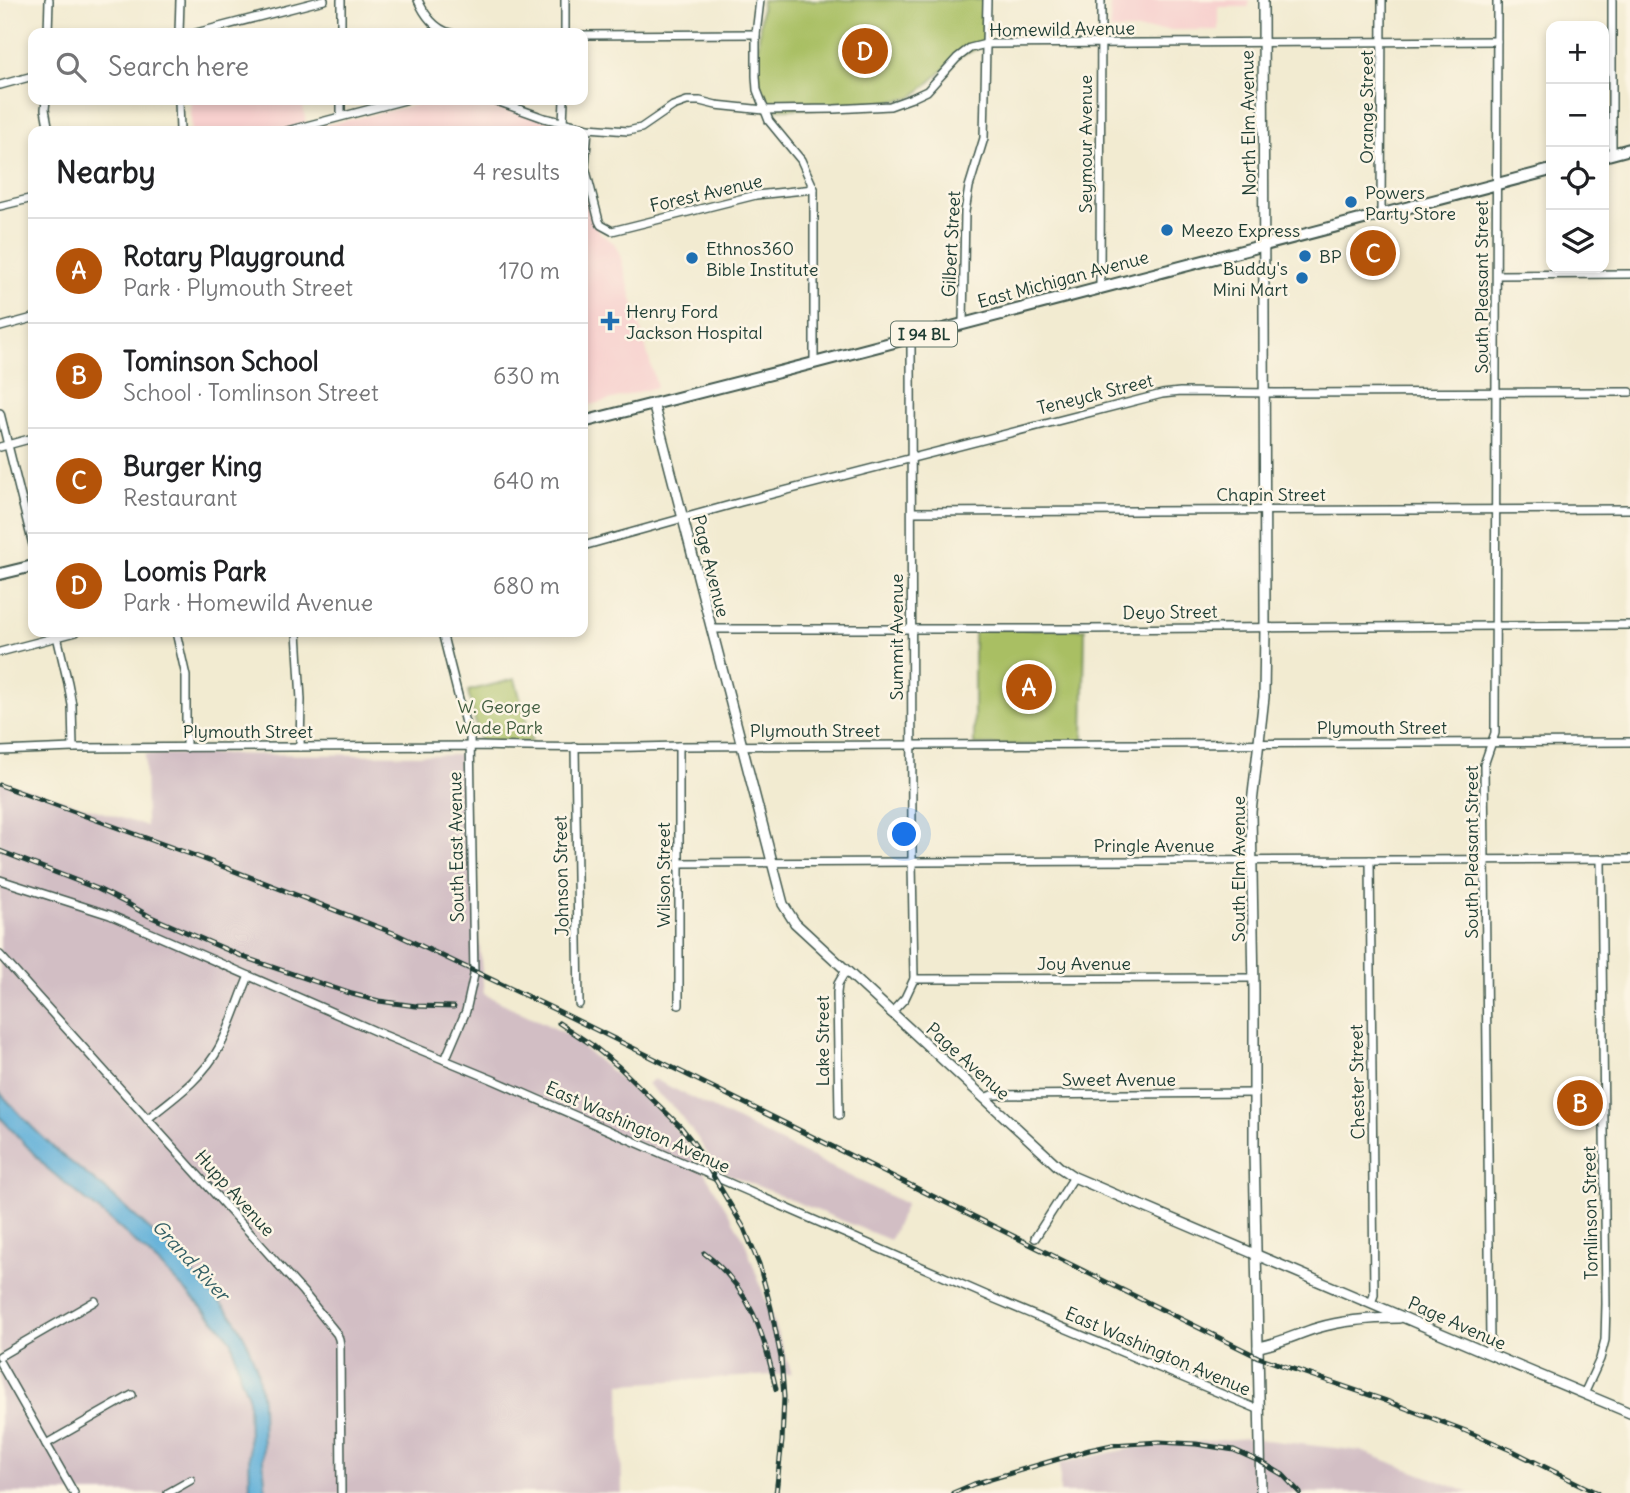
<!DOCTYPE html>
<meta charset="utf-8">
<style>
body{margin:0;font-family:Delius,sans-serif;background:#f6f6f6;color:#202124}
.controls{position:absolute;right:21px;top:21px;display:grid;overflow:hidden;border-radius:14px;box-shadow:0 4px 10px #0003}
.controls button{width:63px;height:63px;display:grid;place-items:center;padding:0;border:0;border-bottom:2px solid #e0e0e0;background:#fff;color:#202124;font:35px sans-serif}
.you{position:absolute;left:905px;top:835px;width:24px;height:24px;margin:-18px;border:5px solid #fff;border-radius:50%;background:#1a73e8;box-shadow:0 0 0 10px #1a73e833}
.badge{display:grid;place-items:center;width:46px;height:46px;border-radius:50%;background:#b45309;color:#fff;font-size:23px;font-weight:700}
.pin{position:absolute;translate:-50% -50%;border:4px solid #fff;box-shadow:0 2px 7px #0006}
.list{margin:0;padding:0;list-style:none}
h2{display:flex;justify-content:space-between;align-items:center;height:91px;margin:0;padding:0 28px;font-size:30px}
h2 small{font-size:23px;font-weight:400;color:#757577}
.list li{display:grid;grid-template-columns:46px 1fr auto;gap:21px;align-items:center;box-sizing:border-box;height:105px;padding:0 28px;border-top:2px solid #e0e0e0}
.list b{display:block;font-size:26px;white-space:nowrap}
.list p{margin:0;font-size:23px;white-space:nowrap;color:#757577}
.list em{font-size:23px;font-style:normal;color:#757577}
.icon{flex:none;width:38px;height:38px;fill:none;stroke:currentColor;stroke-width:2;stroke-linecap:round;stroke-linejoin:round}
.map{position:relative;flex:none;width:1630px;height:1493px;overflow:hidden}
.search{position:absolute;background:#fff;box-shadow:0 4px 10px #0003;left:28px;top:28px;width:560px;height:77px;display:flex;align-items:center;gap:18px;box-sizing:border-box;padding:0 24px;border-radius:14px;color:#757577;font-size:26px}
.panel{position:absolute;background:#fff;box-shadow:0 4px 10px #0003;left:28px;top:126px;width:560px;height:511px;border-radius:14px}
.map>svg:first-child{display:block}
</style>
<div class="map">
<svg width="1630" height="1493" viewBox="0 0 1630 1493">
<rect width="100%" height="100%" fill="#fcf5e5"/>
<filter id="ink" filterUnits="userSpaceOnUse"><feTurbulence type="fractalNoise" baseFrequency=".0143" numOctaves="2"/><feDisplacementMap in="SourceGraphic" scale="14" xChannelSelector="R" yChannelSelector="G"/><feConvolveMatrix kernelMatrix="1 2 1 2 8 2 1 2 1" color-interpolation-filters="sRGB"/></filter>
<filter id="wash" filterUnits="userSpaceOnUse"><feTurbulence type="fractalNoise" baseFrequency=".00686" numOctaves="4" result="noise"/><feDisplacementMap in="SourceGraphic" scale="28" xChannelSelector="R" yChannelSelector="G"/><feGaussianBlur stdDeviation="1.57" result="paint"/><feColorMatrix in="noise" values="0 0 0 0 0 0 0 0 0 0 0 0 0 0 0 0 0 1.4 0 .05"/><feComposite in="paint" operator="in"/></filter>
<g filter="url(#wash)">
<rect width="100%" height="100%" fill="#f2ebd1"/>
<g fill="#f7d0ce">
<polygon points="1110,0 1249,0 1249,7 1219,7 1219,30 1110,30"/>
<polygon points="191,100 302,100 307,129 428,102 462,100 488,104 533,116 578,131 191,131"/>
<polygon points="583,177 593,218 601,234 614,243 620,255 657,387 583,407"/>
</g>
<g fill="#d2bec4">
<polygon points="145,754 462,755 484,994 568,1035 667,1118 689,1146 744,1239 792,1374 620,1384 622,1493 0,1493 0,780 146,826"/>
<polygon points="654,1079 906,1204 890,1240 718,1170 696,1136 676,1110 647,1084"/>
<polygon points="1248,1438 1361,1451 1470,1493 1060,1493 1060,1463 1138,1447"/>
</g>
<g fill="#a9bf63" stroke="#647e4c" stroke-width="2">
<polygon points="762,0 986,0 986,44 957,58 912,98 863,106 764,110 756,76"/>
<polygon points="974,629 1085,629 1083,745 974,745"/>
<polygon points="515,679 532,742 480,742 468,691"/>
</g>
<polygon fill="#5daed8" stroke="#3e7686" stroke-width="2" points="0,1093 32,1127 58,1152 105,1189 174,1252 235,1319 246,1340 257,1369 262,1401 263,1460 266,1493 250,1493 248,1396 240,1376 232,1342 221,1327 160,1265 116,1225 48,1169 0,1117"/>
</g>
<g filter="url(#ink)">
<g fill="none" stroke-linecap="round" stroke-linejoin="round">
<g stroke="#3f574c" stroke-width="10">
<g id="minor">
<polyline points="341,0 341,33"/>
<path d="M418 0C424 14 435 30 451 33"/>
<polyline points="565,0 565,33"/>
<polyline points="760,0 756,34 756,76 757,90 769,121 801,160 814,189 814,363"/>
<polyline points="48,33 49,0"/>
<polyline points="179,33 180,0"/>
<polyline points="196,33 324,0"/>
<polyline points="583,35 756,34"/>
<polyline points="0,85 33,76"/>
<polyline points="46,100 45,109 49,131"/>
<polyline points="179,100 180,131"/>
<polyline points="494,100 544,118 588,128 628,131 641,128 673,106 687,101 700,101 716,105 764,110 834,109 890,106 912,98 927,91 957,58 970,48 986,44 1497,41"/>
<polyline points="341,116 341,100"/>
<polyline points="563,123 564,100"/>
<polyline points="588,128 585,167 599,221 601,225 612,231 756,195 814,189"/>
<polyline points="287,131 405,100"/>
<polyline points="1612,154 1612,0"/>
<polyline points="0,206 33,198"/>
<polyline points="1381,214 1382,0"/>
<polyline points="1497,275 1630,274"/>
<polyline points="1100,287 1101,0"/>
<polyline points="963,323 965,212 969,187 984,138 987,0"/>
<polyline points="0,327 33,318"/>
<polyline points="0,413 33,545"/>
<polyline points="0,447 33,438"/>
<polyline points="912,512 1630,509"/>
<polyline points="583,546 741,502 1162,394 1180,392 1275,393 1630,392"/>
<polyline points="711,629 1085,629 1630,625"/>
<polyline points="56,632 68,683 72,705 73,748"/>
<polyline points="176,632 186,676 186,748"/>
<polyline points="297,632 301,700 300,747"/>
<polyline points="442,632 464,719 470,736 474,975 466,1011 445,1060"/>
<polyline points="0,652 76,632"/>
<polyline points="575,747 579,1004"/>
<path d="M0 751 73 748 480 746C546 748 613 748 679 746L1630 742"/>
<polyline points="1370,860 1374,1295 1371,1303"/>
<polyline points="679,863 1630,859"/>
<polyline points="0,880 110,915 384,1035 491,1079 995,1299 1260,1410"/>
<polyline points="0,955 303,1292 337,1334 339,1339 340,1345 341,1493"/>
<polyline points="914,979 1254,978"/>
<polyline points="679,1005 679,746"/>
<polyline points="891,1013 905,998 914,979 912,862 911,337"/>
<polyline points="984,1098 992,1095 1255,1093"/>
<polyline points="839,1115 837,993 838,984 846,970"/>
<path d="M147 1119C174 1098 204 1077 220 1046 232 1024 239 999 249 976"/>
<polyline points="1035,1238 1074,1177"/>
<polyline points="1487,1353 1490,1343 1484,765 1495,733 1497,0"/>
<polyline points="0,1356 95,1301"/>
<polyline points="0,1363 74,1493"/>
<polyline points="1584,1394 1600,1359 1605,1340 1606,1304 1601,860"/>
<polyline points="46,1444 132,1395"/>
<polyline points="168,1493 191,1480"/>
</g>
</g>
<g stroke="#3f574c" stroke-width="12">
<g id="tertiary">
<polyline points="653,403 783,904 795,923 1059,1167 1074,1177 1487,1353 1630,1413"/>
<path d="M1258 1347C1278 1344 1297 1334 1317 1328 1344 1320 1371 1318 1399 1318"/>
<polyline points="1261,1493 1254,1151 1254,990 1251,812 1264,697 1265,628 1263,0"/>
</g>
</g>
<g stroke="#3f574c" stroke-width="14">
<g id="primary">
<polyline points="1604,156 1630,149"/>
<polyline points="583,422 814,363 1551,170"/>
<polyline points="0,574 33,566"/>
</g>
</g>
<use href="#minor" stroke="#fff" stroke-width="7"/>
<use href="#tertiary" stroke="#fff" stroke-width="9"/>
<use href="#primary" stroke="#fff" stroke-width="10"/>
<g stroke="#1f3d34" stroke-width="5">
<g id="rail">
<polyline points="0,785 201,858 396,934 558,1011 1258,1357 1384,1400 1466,1431 1513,1451 1597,1493"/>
<polyline points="0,851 98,889 128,904 149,916 246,958 352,994 379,1001 416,1006 454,1007"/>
<polyline points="559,1023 592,1045 619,1067 681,1127 695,1145 744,1228 759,1264 771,1308 781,1358 784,1397 782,1441 776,1493"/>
<path d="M704 1253C751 1289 764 1333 776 1389"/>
<polyline points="953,1493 974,1484 1089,1450 1112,1445 1159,1442 1196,1444 1234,1450 1261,1462 1283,1475 1300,1493"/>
</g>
</g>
<use href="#rail" stroke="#fcf5e5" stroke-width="2.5" stroke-dasharray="8" stroke-linecap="butt"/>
</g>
</g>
<g fill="#1f6fb2" stroke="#fcf5e5" stroke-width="2.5">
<circle cx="1351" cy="202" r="7"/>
<circle cx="1167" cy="230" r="7"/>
<circle cx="1305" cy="256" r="7"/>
<circle cx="692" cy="258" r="7"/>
<circle cx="1302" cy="278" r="7"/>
<path d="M606.5 310.5h7v7h7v7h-7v7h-7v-7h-7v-7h7z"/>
</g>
<g text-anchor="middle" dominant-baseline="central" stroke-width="5" stroke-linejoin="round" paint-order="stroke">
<rect fill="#fcf5e5" stroke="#617469" stroke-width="2" x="891" y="321.5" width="66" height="25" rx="5"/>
<g font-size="16" font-weight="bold" fill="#1f3d34">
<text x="924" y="334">I 94 BL</text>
</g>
<g font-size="18" fill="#1f3d34" stroke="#fcf5e5">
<text transform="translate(1062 29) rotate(-1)">Homewild Avenue</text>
<text transform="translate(1366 107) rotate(-90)">Orange Street</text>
<text transform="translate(1248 123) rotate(-91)">North Elm Avenue</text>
<text transform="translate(1085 144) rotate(-90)">Seymour Avenue</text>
<text transform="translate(706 193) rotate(-13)">Forest Avenue</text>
<text transform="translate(951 244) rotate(-87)">Gilbert Street</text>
<text transform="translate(1063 279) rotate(-15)">East Michigan Avenue</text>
<text transform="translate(1481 287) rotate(-90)">South Pleasant Street</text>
<text transform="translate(1095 394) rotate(-14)">Teneyck Street</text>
<text x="1271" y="494">Chapin Street</text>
<text transform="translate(711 566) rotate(76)">Page Avenue</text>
<text transform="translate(1170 612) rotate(-1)">Deyo Street</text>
<text transform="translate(896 637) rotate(-90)">Summit Avenue</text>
<text x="1382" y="727">Plymouth Street</text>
<text x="815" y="730">Plymouth Street</text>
<text x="248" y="731">Plymouth Street</text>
<text x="1154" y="845">Pringle Avenue</text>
<text transform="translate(456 847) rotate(-91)">South East Avenue</text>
<text transform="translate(1471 852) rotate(-90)">South Pleasant Street</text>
<text transform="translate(1238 869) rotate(-90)">South Elm Avenue</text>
<text transform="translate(663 875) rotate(-90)">Wilson Street</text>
<text transform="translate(561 876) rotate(-91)">Johnson Street</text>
<text x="1084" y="963">Joy Avenue</text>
<text transform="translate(822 1041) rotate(-90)">Lake Street</text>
<text transform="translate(968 1061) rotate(42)">Page Avenue</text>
<text x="1119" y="1079">Sweet Avenue</text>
<text transform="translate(1357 1082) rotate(-91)">Chester Street</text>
<text transform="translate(638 1127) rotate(24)">East Washington Avenue</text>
<text transform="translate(235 1193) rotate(48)">Hupp Avenue</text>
<text transform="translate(1590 1213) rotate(-91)">Tomlinson Street</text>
<text transform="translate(1457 1323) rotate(24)">Page Avenue</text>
<text transform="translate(1158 1351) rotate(23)">East Washington Avenue</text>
</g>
<g font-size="18" fill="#1f3d34" stroke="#fcf5e5" text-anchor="start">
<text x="1365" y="192">Powers<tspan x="1365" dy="21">Party Store</tspan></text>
<text x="1181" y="230">Meezo Express</text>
<text x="706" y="248">Ethnos360<tspan x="706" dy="21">Bible Institute</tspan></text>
<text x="1319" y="256">BP</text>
<text x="1288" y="268" text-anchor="end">Buddy's<tspan x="1288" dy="21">Mini Mart</tspan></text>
<text x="626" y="311">Henry Ford<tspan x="626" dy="21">Jackson Hospital</tspan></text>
</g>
<g font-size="18" fill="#425e40" stroke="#fcf5e5">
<text x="499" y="706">W. George<tspan x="499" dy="21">Wade Park</tspan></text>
</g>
<g font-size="19" font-style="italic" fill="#325f65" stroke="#fcf5e5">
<text transform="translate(191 1260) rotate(47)">Grand River</text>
</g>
</g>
</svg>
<div class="controls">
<button>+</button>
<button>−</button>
<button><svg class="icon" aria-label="locate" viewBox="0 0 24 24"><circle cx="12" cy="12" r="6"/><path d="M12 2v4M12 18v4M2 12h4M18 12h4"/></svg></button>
<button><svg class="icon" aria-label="layers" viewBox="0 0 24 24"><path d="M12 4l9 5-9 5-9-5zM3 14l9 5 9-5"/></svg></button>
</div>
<div class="you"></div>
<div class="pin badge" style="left:1029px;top:687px">A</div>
<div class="pin badge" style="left:1580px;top:1103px">B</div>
<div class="pin badge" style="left:1373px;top:253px">C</div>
<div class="pin badge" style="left:865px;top:51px">D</div>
<div class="search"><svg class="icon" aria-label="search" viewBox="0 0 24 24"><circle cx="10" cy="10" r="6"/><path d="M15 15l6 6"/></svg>Search here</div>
<section class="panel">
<h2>Nearby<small>4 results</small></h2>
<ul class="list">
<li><span class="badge">A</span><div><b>Rotary Playground</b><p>Park · Plymouth Street</p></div><em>170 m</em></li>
<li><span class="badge">B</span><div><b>Tominson School</b><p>School · Tomlinson Street</p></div><em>630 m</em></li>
<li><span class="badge">C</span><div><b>Burger King</b><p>Restaurant</p></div><em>640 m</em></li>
<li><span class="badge">D</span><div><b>Loomis Park</b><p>Park · Homewild Avenue</p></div><em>680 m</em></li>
</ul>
</section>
</div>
